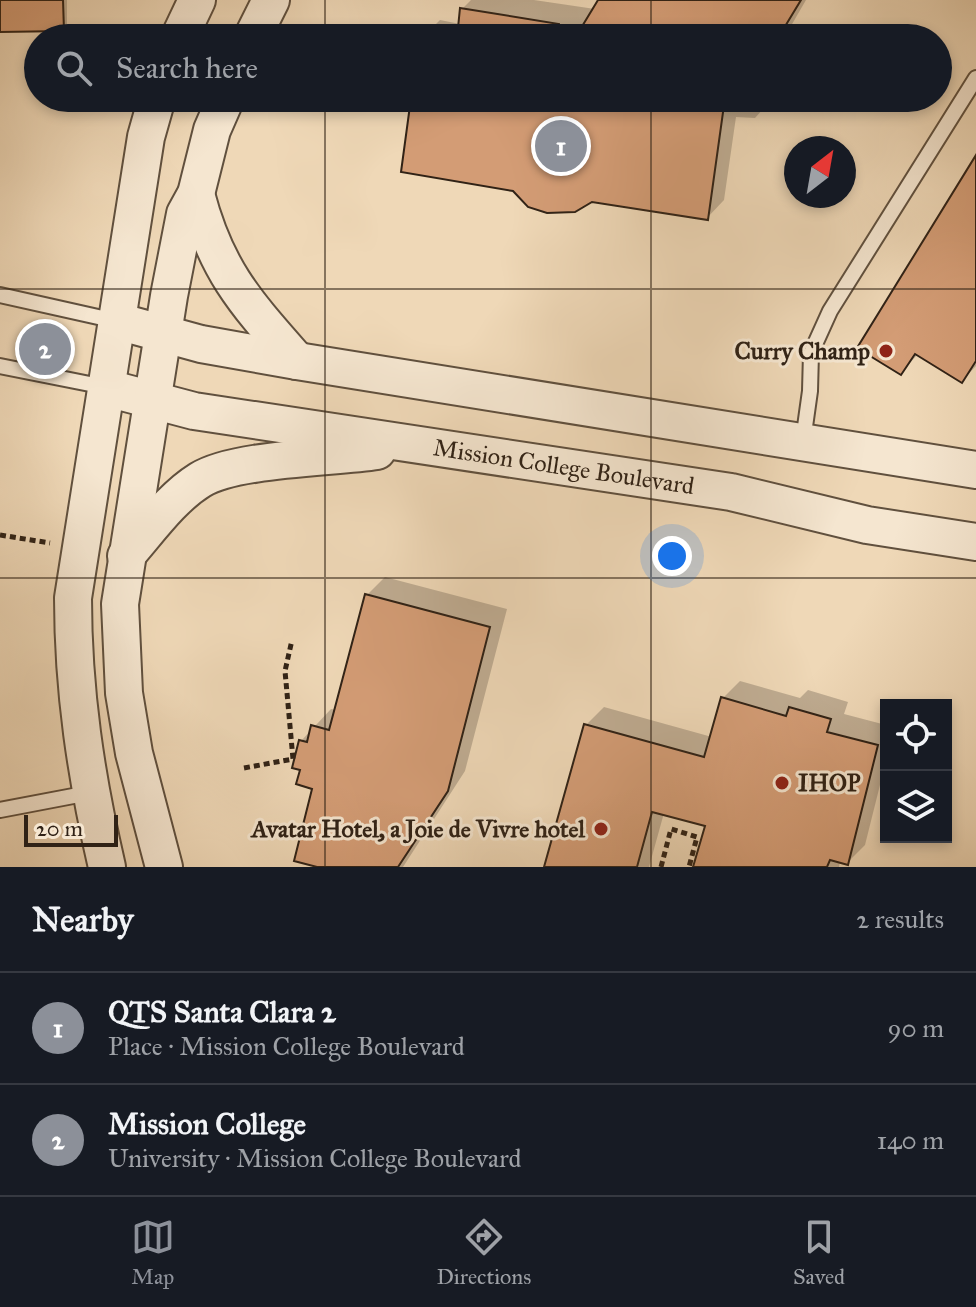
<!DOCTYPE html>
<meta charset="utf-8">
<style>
body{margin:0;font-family:"IM FELL Great Primer",serif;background:#20242c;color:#f1f3f6}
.controls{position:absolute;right:24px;bottom:24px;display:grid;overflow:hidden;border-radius:0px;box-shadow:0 4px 12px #0003}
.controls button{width:72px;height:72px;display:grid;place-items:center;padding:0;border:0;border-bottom:2px solid #363941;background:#171b24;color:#f1f3f6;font:40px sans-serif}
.compass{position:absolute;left:784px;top:136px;width:72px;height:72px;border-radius:50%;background:#171b24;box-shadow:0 4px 12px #0003;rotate:31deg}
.scale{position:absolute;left:24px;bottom:20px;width:94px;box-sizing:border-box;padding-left:8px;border:4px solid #302216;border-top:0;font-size:22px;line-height:28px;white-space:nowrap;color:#302216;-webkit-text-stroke:6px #f5e6d0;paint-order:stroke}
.you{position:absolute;left:672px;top:556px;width:28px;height:28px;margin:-20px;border:6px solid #fff;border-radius:50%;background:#1a73e8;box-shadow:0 0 0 12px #1a73e833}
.badge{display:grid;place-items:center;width:52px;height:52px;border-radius:50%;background:#8c9099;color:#fff;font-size:26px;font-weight:700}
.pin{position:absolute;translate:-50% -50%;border:4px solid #fff;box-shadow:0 2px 8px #0006}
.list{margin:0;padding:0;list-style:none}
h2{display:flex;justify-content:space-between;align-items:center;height:104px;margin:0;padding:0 32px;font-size:34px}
h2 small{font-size:26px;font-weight:400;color:#9ea1a6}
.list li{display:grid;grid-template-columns:52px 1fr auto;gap:24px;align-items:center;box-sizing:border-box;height:112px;padding:0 32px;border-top:2px solid #363941}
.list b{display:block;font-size:30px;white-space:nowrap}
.list p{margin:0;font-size:26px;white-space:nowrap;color:#9ea1a6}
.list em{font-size:26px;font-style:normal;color:#9ea1a6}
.icon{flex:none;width:44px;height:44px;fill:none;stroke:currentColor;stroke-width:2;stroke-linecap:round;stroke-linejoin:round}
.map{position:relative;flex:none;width:976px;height:867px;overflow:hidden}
.search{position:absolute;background:#171b24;box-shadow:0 4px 12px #0003;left:24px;right:24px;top:24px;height:88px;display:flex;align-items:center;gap:20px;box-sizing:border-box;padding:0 28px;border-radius:44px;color:#9ea1a6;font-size:30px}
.sheet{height:328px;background:#171b24}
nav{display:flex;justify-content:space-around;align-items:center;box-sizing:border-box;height:112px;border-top:2px solid #363941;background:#171b24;font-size:22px;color:#9ea1a6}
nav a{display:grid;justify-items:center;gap:4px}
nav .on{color:#8c9099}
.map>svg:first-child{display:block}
</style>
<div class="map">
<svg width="976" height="867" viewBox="0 0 976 867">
<rect width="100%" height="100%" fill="#efd8b7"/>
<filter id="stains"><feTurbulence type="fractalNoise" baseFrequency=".0025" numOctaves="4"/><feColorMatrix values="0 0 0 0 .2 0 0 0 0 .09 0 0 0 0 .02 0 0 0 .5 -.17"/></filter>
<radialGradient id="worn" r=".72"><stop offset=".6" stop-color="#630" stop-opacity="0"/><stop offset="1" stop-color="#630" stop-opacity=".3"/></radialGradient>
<g fill="#0003">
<polygon points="0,0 67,0 67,24 63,29 0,30"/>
<polygon points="471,0 534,0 595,9 600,0 806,0 784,38 422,38 440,20 460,24 462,9"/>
<polygon points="413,98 773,98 755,118 736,117 724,200 707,218"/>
<polygon points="976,157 976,366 962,381 918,354 901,373"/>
<polygon points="385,577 507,609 465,771 403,867 317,867 315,788 301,741 331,709 337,710 367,595"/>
<polygon points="740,681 800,698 808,690 848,702 844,714 886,725 886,761 865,845 848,862 840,861 839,867 695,867 708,825 664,813 649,867 548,867 586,725 604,707 712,737 723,698"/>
</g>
<g fill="#d39c75" stroke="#302216" stroke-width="2">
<polygon points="0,0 63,0 64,31 0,32"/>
<polygon points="598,0 801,0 778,38 575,38"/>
<polygon points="460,8 559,24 558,38 457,38"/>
<polygon points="411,98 725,98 708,220 592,202 575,212 547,213 528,207 513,191 401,172"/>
<polygon points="976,155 976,361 962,383 915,354 901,375 857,348"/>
<polygon points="365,594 490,627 448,791 398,867 317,867 294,861 312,789 296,784 300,770 292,768 299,740 307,742 311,725 329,730"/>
<polygon points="721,697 786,716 789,707 831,719 827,732 878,745 848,865 830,860 827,867 693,867 705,826 652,812 637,867 544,867 584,724 704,757"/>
</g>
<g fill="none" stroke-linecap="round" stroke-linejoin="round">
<g stroke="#60503e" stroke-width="18">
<g id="service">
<polyline points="0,295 116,321"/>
<polyline points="0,366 105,387"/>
<polyline points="803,441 810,391 811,353 830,311 976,78"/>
<polyline points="0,810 89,793"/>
</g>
</g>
<g stroke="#60503e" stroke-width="40">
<g id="tertiary">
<polyline points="179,38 197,0"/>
<polyline points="252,38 271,0"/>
<path d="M196 194C216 271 246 303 297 361"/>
<polyline points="117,321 201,344 297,361 976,470"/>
<path id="s1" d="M107 388 194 411 731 492 867 525 976 542"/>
<path d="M126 556C149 530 171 498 200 480 236 458 332 458 377 451"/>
<path d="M107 867C86 777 73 691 73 598L146 137 157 98"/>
<polyline points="164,867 134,753 124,693 120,604 169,296 185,214 196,194 212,130 226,98"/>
</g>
</g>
<g stroke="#302216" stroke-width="5" stroke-dasharray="6 4" stroke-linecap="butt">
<polyline points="0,535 50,543"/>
<polyline points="244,768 293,759 285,671 292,640"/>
<polyline points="661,867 671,829 697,837 689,867"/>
</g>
<use href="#service" stroke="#f5e6d0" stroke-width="14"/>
<use href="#tertiary" stroke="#f5e6d0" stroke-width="36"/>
</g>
<path fill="none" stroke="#302216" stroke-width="2" stroke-opacity="0.55" d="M325 0V38M651 0V38M325 98V867M651 98V867M0 289H976M0 578H976"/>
<g fill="#8f2418" stroke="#f5e6d0" stroke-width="3">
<circle cx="886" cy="351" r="8"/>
<circle cx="782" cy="783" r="8"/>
<circle cx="601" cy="829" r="8"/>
</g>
<g text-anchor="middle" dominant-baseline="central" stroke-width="6" stroke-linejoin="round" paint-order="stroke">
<g font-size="24" font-weight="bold" fill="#302216" stroke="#f5e6d0" text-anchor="end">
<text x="870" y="351">Curry Champ</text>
<text x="798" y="783" text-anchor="start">IHOP</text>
<text x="585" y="829">Avatar Hotel, a Joie de Vivre hotel</text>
</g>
<g font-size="24" fill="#302216" stroke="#f5e6d0">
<text stroke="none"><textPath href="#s1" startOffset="464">Mission College Boulevard</textPath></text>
</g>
</g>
<rect width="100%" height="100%" filter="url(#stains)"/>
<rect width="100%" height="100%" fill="url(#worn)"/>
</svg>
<div class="controls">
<button><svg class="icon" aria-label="locate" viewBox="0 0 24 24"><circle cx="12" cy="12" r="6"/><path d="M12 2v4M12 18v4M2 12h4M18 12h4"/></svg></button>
<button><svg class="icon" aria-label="layers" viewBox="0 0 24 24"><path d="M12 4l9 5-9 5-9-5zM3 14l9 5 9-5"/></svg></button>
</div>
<svg class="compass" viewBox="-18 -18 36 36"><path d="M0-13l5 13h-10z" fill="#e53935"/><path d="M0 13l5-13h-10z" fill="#9ea1a6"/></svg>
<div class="scale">20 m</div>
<div class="you"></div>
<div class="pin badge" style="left:561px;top:146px">1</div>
<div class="pin badge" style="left:45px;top:349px">2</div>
<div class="search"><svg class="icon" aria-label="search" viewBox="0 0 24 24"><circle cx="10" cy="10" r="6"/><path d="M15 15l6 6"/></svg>Search here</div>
</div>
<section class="sheet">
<h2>Nearby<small>2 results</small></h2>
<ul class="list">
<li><span class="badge">1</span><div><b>QTS Santa Clara 2</b><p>Place · Mission College Boulevard</p></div><em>90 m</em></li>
<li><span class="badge">2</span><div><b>Mission College</b><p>University · Mission College Boulevard</p></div><em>140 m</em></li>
</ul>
</section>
<nav>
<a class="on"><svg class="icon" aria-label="map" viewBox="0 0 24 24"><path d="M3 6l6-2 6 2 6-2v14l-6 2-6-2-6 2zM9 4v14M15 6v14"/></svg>Map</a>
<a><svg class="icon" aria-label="directions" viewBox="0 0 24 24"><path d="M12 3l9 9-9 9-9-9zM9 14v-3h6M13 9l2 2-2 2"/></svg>Directions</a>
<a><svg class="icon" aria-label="saved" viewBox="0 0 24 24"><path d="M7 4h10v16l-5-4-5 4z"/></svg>Saved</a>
</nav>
